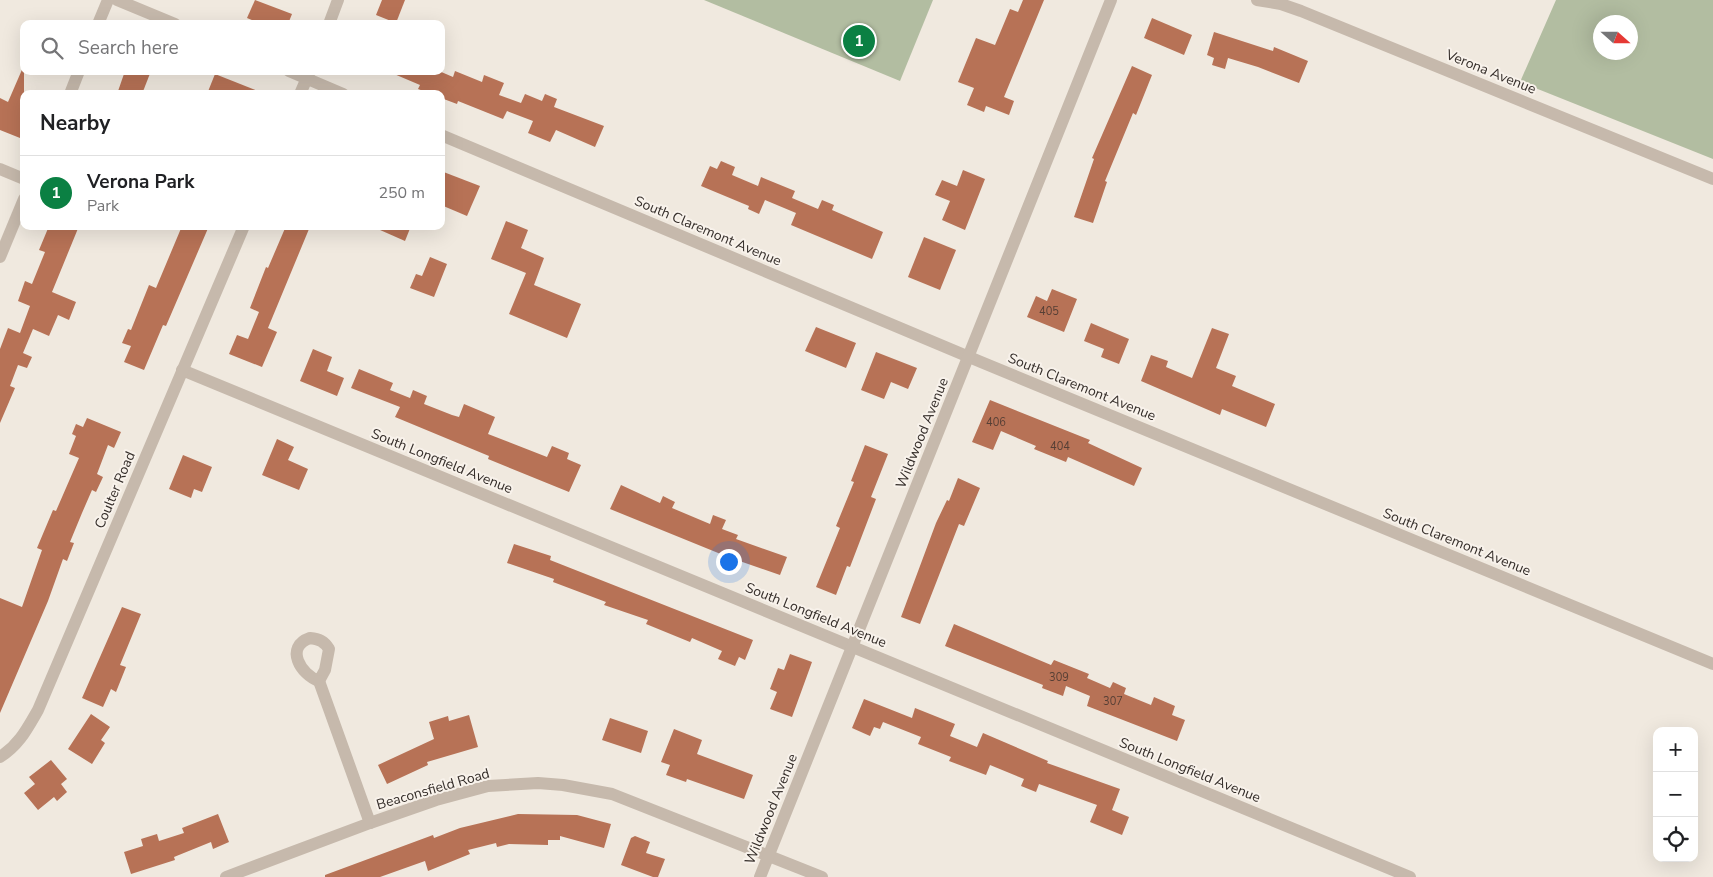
<!DOCTYPE html>
<meta charset="utf-8">
<style>
body{margin:0;font-family:"Nunito Sans",sans-serif;background:#f2f2f2;color:#202124}
.controls{position:absolute;right:15px;bottom:15px;display:grid;overflow:hidden;border-radius:10px;box-shadow:0 5px 20px #0002}
.controls button{width:45px;height:45px;display:grid;place-items:center;padding:0;border:0;border-bottom:1px solid #e0e0e0;background:#fff;color:#202124;font:25px sans-serif}
.compass{position:absolute;left:1593px;top:15px;width:45px;height:45px;border-radius:50%;background:#fff;box-shadow:0 5px 20px #0002;rotate:111deg}
.you{position:absolute;left:728px;top:561px;width:18px;height:18px;margin:-12px;border:4px solid #fff;border-radius:50%;background:#1a73e8;box-shadow:0 0 0 8px #1a73e833}
.badge{display:grid;place-items:center;width:32px;height:32px;border-radius:50%;background:#0b8043;color:#fff;font-size:16px;font-weight:700}
.pin{position:absolute;translate:-50% -50%;border:2px solid #fff;box-shadow:0 1px 5px #0006}
.list{margin:0;padding:0;list-style:none}
h2{display:flex;justify-content:space-between;align-items:center;height:65px;margin:0;padding:0 20px;font-size:21px}
h2 small{font-size:16px;font-weight:400;color:#757577}
.list li{display:grid;grid-template-columns:32px 1fr auto;gap:15px;align-items:center;box-sizing:border-box;height:75px;padding:0 20px;border-top:1px solid #e0e0e0}
.list b{display:block;font-size:19px;white-space:nowrap}
.list p{margin:0;font-size:16px;white-space:nowrap;color:#757577}
.list em{font-size:16px;font-style:normal;color:#757577}
.icon{flex:none;width:28px;height:28px;fill:none;stroke:currentColor;stroke-width:2;stroke-linecap:round;stroke-linejoin:round}
.map{position:relative;flex:none;width:1713px;height:877px;overflow:hidden}
.search{position:absolute;background:#fff;box-shadow:0 5px 20px #0002;left:20px;top:20px;width:425px;height:55px;display:flex;align-items:center;gap:12px;box-sizing:border-box;padding:0 18px;border-radius:10px;color:#757577;font-size:19px}
.panel{position:absolute;background:#fff;box-shadow:0 5px 20px #0002;left:20px;top:90px;width:425px;height:140px;border-radius:10px}
.map>svg:first-child{display:block}
</style>
<div class="map">
<svg width="1713" height="877" viewBox="0 0 1713 877">
<rect width="100%" height="100%" fill="#f0e9df"/>
<g fill="#b2bda1" fill-rule="evenodd">
<polygon points="704,0 933,0 900,81"/>
<path d="M1556 0H1713V159L1520 82ZM1630 22V52H1600V22Z"/>
</g>
<g fill="#b77256">
<polygon points="255,0 292,14 288,24 261,24 247,18"/>
<polygon points="382,0 405,0 396,23 376,15"/>
<polygon points="1023,0 1044,0 1004,97 1014,101 1009,115 986,106 984,112 967,105 974,88 958,82 976,38 995,45 1010,9 1018,12"/>
<polygon points="1152,18 1192,35 1184,55 1144,38"/>
<polygon points="1214,32 1273,51 1274,47 1308,61 1299,83 1258,67 1228,58 1225,69 1212,65 1214,58 1207,55"/>
<polygon points="24,65 24,128 20,138 0,130 0,98 8,102"/>
<polygon points="1132,66 1152,75 1136,115 1133,113 1105,181 1107,182 1093,223 1074,217 1094,159 1092,158"/>
<polygon points="125,71 151,71 142,94 117,94"/>
<polygon points="387,71 439,71 453,77 455,71 482,82 484,75 504,83 499,95 521,103 525,94 542,101 545,94 557,99 554,107 604,126 595,147 556,130 550,142 528,133 533,121 507,111 503,119 458,101 457,104 441,98 441,94 431,94 418,89 420,85"/>
<polygon points="215,74 263,93 263,94 207,94"/>
<polygon points="721,161 735,167 732,175 758,186 761,177 795,191 792,198 818,209 822,200 834,205 832,210 883,232 872,259 791,225 796,213 765,200 759,214 748,209 749,206 701,186 710,166 717,169"/>
<polygon points="963,170 985,179 965,230 942,220 950,201 935,195 942,180 957,186"/>
<polygon points="441,171 480,186 467,216 441,205"/>
<polygon points="506,221 528,230 521,248 544,258 534,285 581,304 567,338 509,314 526,273 491,259"/>
<polygon points="49,226 79,226 52,292 76,302 69,320 58,315 49,336 33,329 23,353 32,357 27,368 18,365 10,386 15,388 0,423 0,349 8,328 20,333 30,306 18,301 25,281 32,284 45,252 39,250"/>
<polygon points="182,226 209,226 166,326 163,325 144,370 124,362 131,346 122,343 128,329 131,330 149,285 156,288"/>
<polygon points="286,226 303,226 309,229 268,328 277,332 262,367 229,354 237,335 248,339 259,312 250,308 266,267 268,268"/>
<polygon points="371,226 411,226 405,241"/>
<polygon points="924,237 956,250 940,290 908,277"/>
<polygon points="430,257 447,264 434,297 410,288 416,274 422,276"/>
<polygon points="1052,289 1077,299 1064,332 1027,317 1036,296 1047,301"/>
<polygon points="1091,323 1129,339 1119,364 1101,357 1104,349 1084,341"/>
<polygon points="816,327 856,343 846,368 805,351"/>
<polygon points="1212,328 1229,334 1216,368 1236,376 1232,386 1275,404 1266,427 1222,409 1220,415 1141,381 1151,355 1168,361 1166,367 1192,378"/>
<polygon points="313,349 332,357 327,371 344,378 337,396 300,381"/>
<polygon points="876,352 917,368 908,389 891,382 884,399 861,390"/>
<polygon points="359,369 393,383 390,390 410,398 413,390 427,396 424,404 452,415 459,417 464,404 495,417 488,434 547,457 552,446 569,453 567,459 581,465 569,492 488,459 489,456 395,417 400,407 351,388"/>
<polygon points="990,400 1090,440 1088,443 1142,468 1134,486 1068,457 1066,462 1034,449 1036,446 1001,431 993,450 972,442"/>
<polygon points="87,418 121,432 114,448 108,445 97,474 103,477 96,492 92,490 82,513 70,542 74,543 67,561 63,559 48,601 0,713 0,598 22,607 42,550 37,548 53,510 56,511 79,458 69,454 76,436 72,434 76,424 83,427"/>
<polygon points="277,439 294,447 288,460 308,469 299,490 262,475"/>
<polygon points="865,445 888,454 871,497 876,499 850,567 847,566 836,595 816,587 840,528 836,526 854,482 851,481"/>
<polygon points="183,455 212,467 202,492 194,489 191,498 169,489"/>
<polygon points="958,478 980,488 964,526 959,524 920,624 901,617 936,523 947,500 949,501"/>
<polygon points="621,485 660,503 663,496 675,502 672,508 710,524 713,515 726,520 722,529 738,535 736,539 787,557 780,575 728,557 610,509"/>
<polygon points="514,544 551,556 550,560 753,640 745,660 739,657 735,666 718,659 722,651 692,638 690,642 646,624 648,620 604,605 606,602 553,582 554,579 507,563"/>
<polygon points="122,607 141,614 120,665 126,667 116,692 111,689 103,707 82,698"/>
<polygon points="954,624 1051,665 1054,660 1089,674 1087,678 1110,688 1113,682 1126,688 1124,694 1151,705 1154,697 1175,706 1172,715 1185,720 1177,741 1087,706 1090,696 1066,686 1063,696 1042,688 1043,685 945,646"/>
<polygon points="790,654 812,662 792,717 770,709 777,692 770,689 778,668 784,670"/>
<polygon points="864,699 912,718 915,708 955,724 950,736 977,747 983,733 1048,761 1047,763 1120,789 1112,810 1129,817 1122,835 1090,822 1097,805 1039,784 1036,792 1021,786 1024,779 990,765 986,775 949,761 951,757 918,744 921,737 883,722 880,729 874,727 870,736 852,728"/>
<polygon points="91,714 110,727 101,740 105,743 92,764 68,749"/>
<polygon points="469,715 478,747 427,762 428,765 387,784 378,765 434,739 429,722 448,716 449,721"/>
<polygon points="610,718 648,731 641,753 602,740"/>
<polygon points="674,729 702,740 697,754 753,775 744,799 687,779 686,782 666,775 670,765 661,762"/>
<polygon points="51,760 67,779 61,784 67,792 57,801 54,797 38,810 24,793 35,784 29,777"/>
<polygon points="218,814 229,842 213,849 211,842 174,857 175,860 131,874 124,852 143,846 141,839 157,834 159,841 184,833 182,828"/>
<polygon points="518,814 577,815 611,824 604,848 560,836 560,840 548,840 548,845 509,844 497,847 496,843 468,850 470,854 428,871 425,861 380,877 325,877 325,875 433,835 434,838 460,828"/>
<polygon points="635,836 650,842 646,853 665,859 658,877 653,877 621,865 631,838"/>
</g>
<g fill="none" stroke-linecap="round" stroke-linejoin="round">
<g stroke="#c6b9ac" stroke-width="12">
<polyline points="117,0 175,24"/>
<polyline points="1257,0 1281,4 1301,11 1713,179"/>
<polyline points="98,24 108,0"/>
<polyline points="329,24 338,0"/>
<polyline points="289,71 343,94"/>
<polyline points="70,94 79,71"/>
<polyline points="300,94 310,71"/>
<polyline points="441,135 981,362 1713,664"/>
<polyline points="0,169 24,179"/>
<polyline points="0,257 24,199"/>
<polyline points="182,370 1410,877"/>
<path d="M310 638C319 639 324 641 329 649L325 670 319 681C301 675 284 647 310 638Z"/>
<polyline points="319,681 370,823"/>
<path d="M0 757C19 745 27 729 38 710L244 226"/>
<polyline points="226,877 370,823 436,800 488,786 538,783 563,785 612,794 822,877"/>
<polyline points="760,877 1111,0"/>
</g>
</g>
<g text-anchor="middle" dominant-baseline="central" stroke-width="4" stroke-linejoin="round" paint-order="stroke">
<g font-size="11" fill="#563f35">
<text x="1049" y="311">405</text>
<text x="996" y="422">406</text>
<text x="1060" y="446">404</text>
<text x="1059" y="677">309</text>
<text x="1113" y="701">307</text>
</g>
<g font-size="14" fill="#352e2a" stroke="#f8f2eb">
<text transform="translate(1491 72) rotate(22)">Verona Avenue</text>
<text transform="translate(708 231) rotate(23)">South Claremont Avenue</text>
<text transform="translate(1082 387) rotate(22)">South Claremont Avenue</text>
<text transform="translate(922 433) rotate(-68)">Wildwood Avenue</text>
<text transform="translate(442 461) rotate(22)">South Longfield Avenue</text>
<text transform="translate(115 490) rotate(-67)">Coulter Road</text>
<text transform="translate(1457 542) rotate(22)">South Claremont Avenue</text>
<text transform="translate(816 615) rotate(22)">South Longfield Avenue</text>
<text transform="translate(1190 770) rotate(22)">South Longfield Avenue</text>
<text transform="translate(433 789) rotate(-16)">Beaconsfield Road</text>
<text transform="translate(771 809) rotate(-68)">Wildwood Avenue</text>
</g>
</g>
</svg>
<div class="controls">
<button>+</button>
<button>−</button>
<button><svg class="icon" aria-label="locate" viewBox="0 0 24 24"><circle cx="12" cy="12" r="6"/><path d="M12 2v4M12 18v4M2 12h4M18 12h4"/></svg></button>
</div>
<svg class="compass" viewBox="-18 -18 36 36"><path d="M0-13l5 13h-10z" fill="#e53935"/><path d="M0 13l5-13h-10z" fill="#757577"/></svg>
<div class="you"></div>
<div class="pin badge" style="left:859px;top:41px">1</div>
<div class="search"><svg class="icon" aria-label="search" viewBox="0 0 24 24"><circle cx="10" cy="10" r="6"/><path d="M15 15l6 6"/></svg>Search here</div>
<section class="panel">
<h2>Nearby<small></small></h2>
<ul class="list">
<li><span class="badge">1</span><div><b>Verona Park</b><p>Park</p></div><em>250 m</em></li>
</ul>
</section>
</div>
